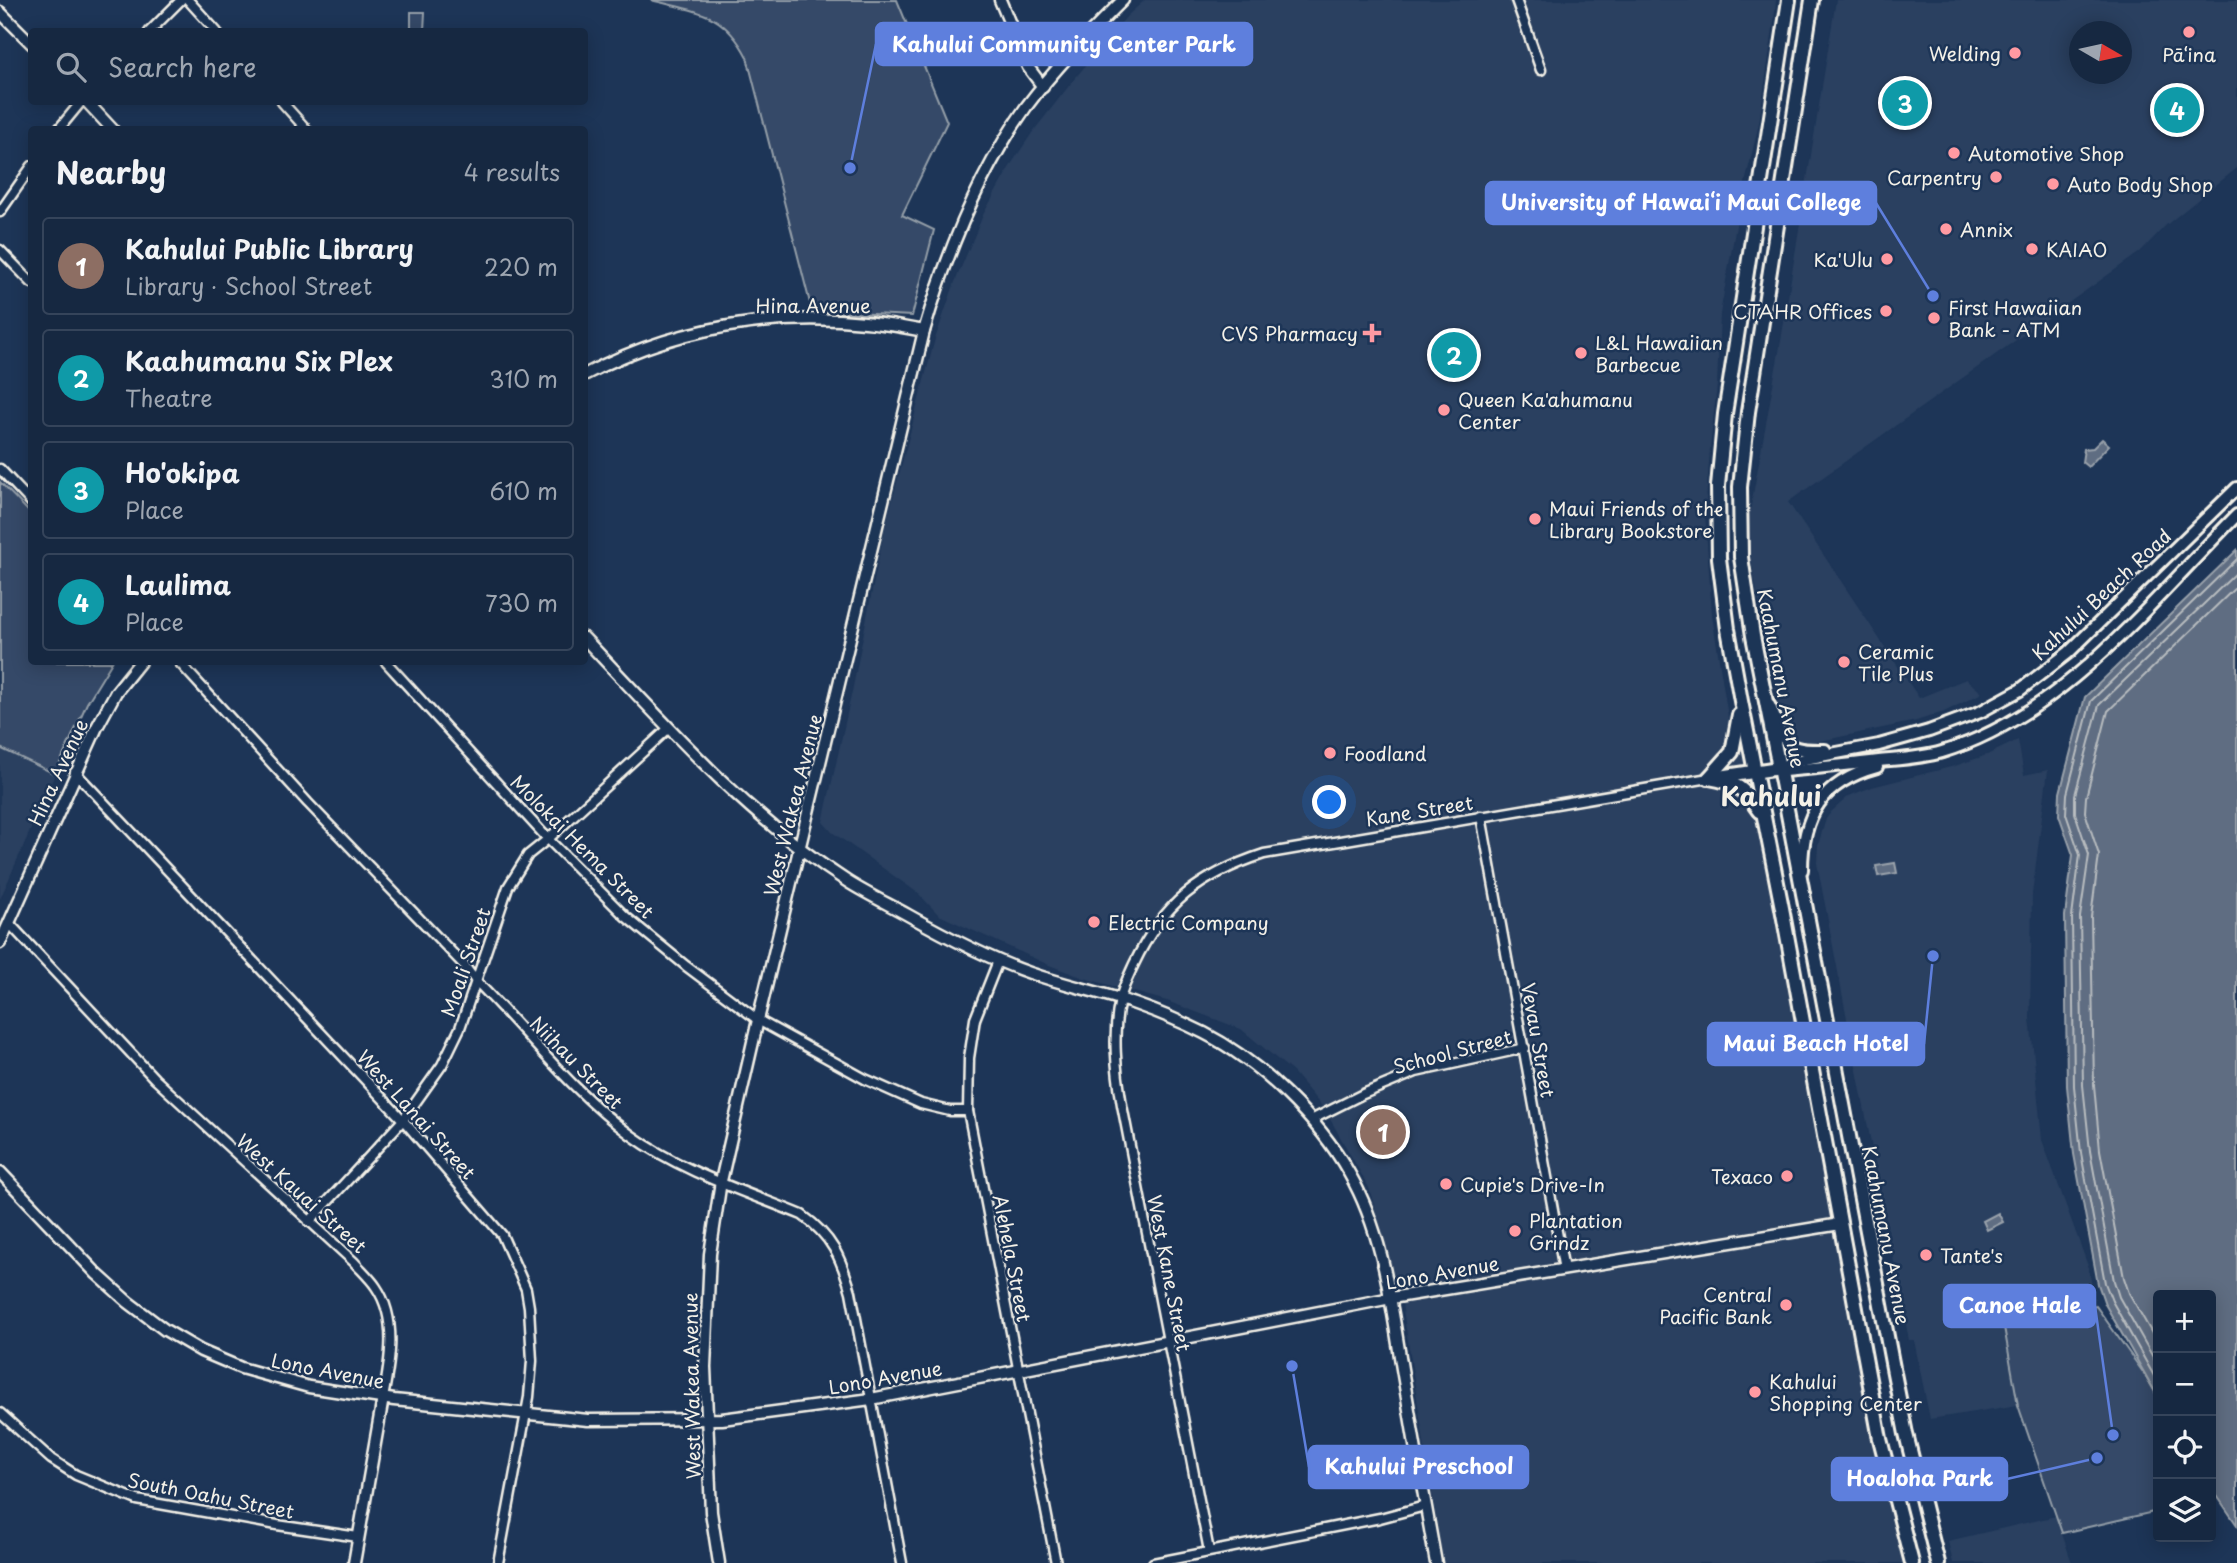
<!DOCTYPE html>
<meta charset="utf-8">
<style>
body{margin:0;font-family:"Playpen Sans",sans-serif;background:#1f3048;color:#f1f3f6}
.controls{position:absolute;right:21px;bottom:21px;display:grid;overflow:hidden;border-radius:7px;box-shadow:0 4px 18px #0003}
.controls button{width:63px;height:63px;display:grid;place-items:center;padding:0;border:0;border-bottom:2px solid #35445a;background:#162841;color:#f1f3f6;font:35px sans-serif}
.compass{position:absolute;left:2069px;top:21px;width:63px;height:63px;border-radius:50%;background:#162841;box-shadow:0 4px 18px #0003;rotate:99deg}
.you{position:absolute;left:1330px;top:803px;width:24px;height:24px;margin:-18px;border:5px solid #fff;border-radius:50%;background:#1a73e8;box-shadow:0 0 0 10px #1a73e833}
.badge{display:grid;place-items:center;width:46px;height:46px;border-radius:50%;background:#d6ab8b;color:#fff;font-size:23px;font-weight:700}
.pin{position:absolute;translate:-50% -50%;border:4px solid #fff;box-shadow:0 2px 7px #0006}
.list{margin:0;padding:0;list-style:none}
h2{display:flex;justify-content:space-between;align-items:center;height:91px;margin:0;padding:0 28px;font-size:30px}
h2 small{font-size:23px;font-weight:400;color:#9ea6b1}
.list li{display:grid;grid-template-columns:46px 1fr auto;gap:21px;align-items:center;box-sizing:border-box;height:98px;margin:0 14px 14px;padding:0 14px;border:2px solid #35445a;border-radius:7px}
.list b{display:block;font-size:26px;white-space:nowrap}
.list p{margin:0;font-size:23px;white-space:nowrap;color:#9ea6b1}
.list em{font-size:23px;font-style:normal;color:#9ea6b1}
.icon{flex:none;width:38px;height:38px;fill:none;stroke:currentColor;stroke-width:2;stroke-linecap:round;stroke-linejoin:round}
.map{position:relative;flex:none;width:2237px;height:1563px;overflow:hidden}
.search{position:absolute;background:#162841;box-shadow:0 4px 18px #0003;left:28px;top:28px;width:560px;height:77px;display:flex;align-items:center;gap:18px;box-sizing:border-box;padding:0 24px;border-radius:7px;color:#9ea6b1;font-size:26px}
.panel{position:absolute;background:#162841;box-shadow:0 4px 18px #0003;left:28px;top:126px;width:560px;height:539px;border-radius:7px}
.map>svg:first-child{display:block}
</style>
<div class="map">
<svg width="2237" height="1563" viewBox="0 0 2237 1563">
<rect width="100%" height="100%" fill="#1d3557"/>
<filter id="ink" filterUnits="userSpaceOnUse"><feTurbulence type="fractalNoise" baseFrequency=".0143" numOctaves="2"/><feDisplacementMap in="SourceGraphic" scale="14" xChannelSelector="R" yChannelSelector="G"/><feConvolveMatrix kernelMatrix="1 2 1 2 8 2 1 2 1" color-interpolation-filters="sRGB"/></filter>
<g filter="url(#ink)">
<g fill="#2a4060" fill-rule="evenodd">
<polygon points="1145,0 1776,0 1774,22 1759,123 1739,209 1720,314 1717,385 1710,449 1705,515 1712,615 1731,736 1754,772 1834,1195 1912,1563 1443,1563 1402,1303 1369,1188 1325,1110 1293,1072 1241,1029 1167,1001 1084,978 1049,965 939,915 918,893 832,832 823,822 853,687 884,531 935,339 955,282 984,213 1012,163 1032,133 1076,77 1127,16"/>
<path d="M1836 0H2237V168L2165 226 2140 252 1788 502 1919 698 1966 679 1982 693 1944 712 1916 721 1811 743H1802L1791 738 1783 728 1756 588 1750 553 1749 517 1781 341ZM2080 32H2122V74H2080Z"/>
<polygon points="2018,740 2024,775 2048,770 2032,894 2030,1018 2042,1140 2088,1266 2096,1306 2004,1327 2018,1405 1930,1419 1914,1340 1909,1340 1817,863 1818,845 1826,819 1831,812 1849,796 1872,787 1955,766 1987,755"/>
<polygon points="0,748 55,774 0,899"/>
<polygon points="2056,1516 2072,1563 1953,1563 1948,1541"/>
</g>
<g fill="#354a67" stroke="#949ea8" stroke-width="2">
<path d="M651 0H897L947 122 902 215 934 230 912 316 812 311 747 57C723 11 697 12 651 0Z"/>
<polygon points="411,12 425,12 424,31 411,31"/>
<polygon points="0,482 31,514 32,662 112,662 87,703 55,774 0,748"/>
<polygon points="2096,1306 2145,1375 2158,1397 2158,1511 2062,1533 2018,1405 2004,1327"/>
</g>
<g fill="#5e6d82" stroke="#9aa2ab" stroke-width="2">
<polygon points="2102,439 2109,445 2088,467 2082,462 2084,449 2093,448"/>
<polygon points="2237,550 2237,1525 2211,1487 2211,1295 2158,1295 2158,1397 2105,1304 2098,1284 2074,1154 2067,1086 2065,916 2073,855 2059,815 2060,793 2085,697"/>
<polygon points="1895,863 1897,873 1878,876 1876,866"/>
<polygon points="1998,1213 2003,1222 1987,1230 1983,1221"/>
</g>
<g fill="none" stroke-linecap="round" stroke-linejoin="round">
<g stroke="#b8bcbf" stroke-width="2">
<polyline points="2158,1344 2129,1293 2124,1278 2100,1150 2094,1085 2091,917 2099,855 2085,812 2086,797 2108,711 2237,586"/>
<polyline points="2158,1366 2119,1297 2114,1281 2090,1151 2083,1085 2080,917 2089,855 2075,813 2075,795 2099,705 2237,572"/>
<polyline points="2158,1383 2112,1301 2105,1283 2081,1153 2074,1086 2072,917 2080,855 2066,814 2067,794 2091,701 2237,559"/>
</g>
<g stroke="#f4f1e8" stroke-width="13">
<g id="minor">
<polyline points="188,0 217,32"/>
<polyline points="1516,0 1541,70"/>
<polyline points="149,32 181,0"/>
<polyline points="282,102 307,130"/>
<polyline points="58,130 81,102"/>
<polyline points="0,212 32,166"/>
<polyline points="0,250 32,283"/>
<polyline points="0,469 32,503"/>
<path d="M179 662 308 803 464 965 475 980C527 1032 572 1092 631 1135 680 1171 746 1192 802 1215 832 1236 841 1258 851 1292L902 1563"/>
<polyline points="386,662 548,839 625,916 686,966 758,1020 865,1079 921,1104 950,1111 968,1111"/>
<polyline points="75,772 403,1120 502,1235 526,1289 529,1307 532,1361 529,1397 498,1563"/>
<polyline points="1481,816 1564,1270"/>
<path d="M9 923 155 1079 354 1262C361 1270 370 1278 376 1287 398 1319 390 1362 383 1398"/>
<polyline points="998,961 975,1019 969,1058 968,1111 1056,1563"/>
<polyline points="1311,1120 1363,1094 1416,1072 1525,1048"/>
<polyline points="309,1222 403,1120 442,1065 460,1028 508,887 528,855 548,839 669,728"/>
<polyline points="0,1413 51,1459 76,1475 137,1500 277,1525 358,1537"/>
<path d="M1209 1551 1122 1105C1116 1070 1112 1034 1120 999 1123 987 1129 975 1134 964 1163 903 1200 875 1264 854L1709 778"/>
<polyline points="1153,1563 1380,1518 1425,1506"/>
</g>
</g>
<g stroke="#f4f1e8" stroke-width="15">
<g id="tertiary">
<polyline points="1000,0 1028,67 1043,87"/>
<polyline points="0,12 32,44"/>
<polyline points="87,102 113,130"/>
<path d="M584 375C689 319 808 307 924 331"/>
<path d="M584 638C666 725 747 817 848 882 867 894 888 904 908 915 947 937 987 958 1030 973 1065 985 1100 992 1135 1004 1158 1012 1182 1022 1204 1033 1259 1061 1319 1119 1349 1173 1383 1232 1391 1302 1402 1369 1413 1434 1424 1498 1436 1563"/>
<polyline points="0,943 97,727 116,692 140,662"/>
<polyline points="0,1172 97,1274 128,1302 165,1330 201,1351 241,1368 309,1387 394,1400 588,1420 722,1419 871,1399 1391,1298 1840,1224"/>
<polyline points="354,1563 383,1398"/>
<path d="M719 1563 711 1512 705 1367 710 1254 721 1181 758 1020 924 331C947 252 978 175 1026 107 1055 68 1089 34 1123 0"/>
</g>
</g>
<g stroke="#f4f1e8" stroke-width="16">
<g id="secondary">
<path d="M1769 705C1774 714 1776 723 1780 732 1788 752 1807 750 1825 750"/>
<polyline points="1779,768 1794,761 1879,745 1929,731 1980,712 2020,690 2068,653 2237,488"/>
<path d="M1779 768 1784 771C1816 768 1848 765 1879 761 1900 759 1922 758 1942 752 2064 715 2150 602 2237 515"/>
<path d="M1802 870C1802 815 1822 782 1877 767"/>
</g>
</g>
<g stroke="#f4f1e8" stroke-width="18">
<g id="primary">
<polyline points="1789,0 1725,414 1718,486 1719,558 1728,629 1741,701 1782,908 1880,1439 1912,1563"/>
<polyline points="1812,0 1748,412 1740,487 1741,557 1753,636 1783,788 1893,1368 1906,1434 1938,1563"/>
<polyline points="1720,777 1779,768"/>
<polyline points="1709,778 1732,752 1739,715"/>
<path d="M1709 778C1737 783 1743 787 1759 811"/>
</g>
</g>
<use href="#minor" stroke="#1d3557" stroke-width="8"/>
<use href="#tertiary" stroke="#1d3557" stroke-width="10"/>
<use href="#secondary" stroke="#1d3557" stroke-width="10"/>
<use href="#primary" stroke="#1d3557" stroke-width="12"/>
</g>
</g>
<g fill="#ff9aa2" stroke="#1d3557" stroke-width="2.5">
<circle cx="2189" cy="32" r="7"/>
<circle cx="2015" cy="53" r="7"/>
<circle cx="1954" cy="153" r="7"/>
<circle cx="1996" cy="177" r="7"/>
<circle cx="2053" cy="184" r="7"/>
<circle cx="1946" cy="229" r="7"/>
<circle cx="2032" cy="249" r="7"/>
<circle cx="1887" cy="259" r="7"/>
<circle cx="1886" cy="311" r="7"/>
<circle cx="1934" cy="318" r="7"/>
<path d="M1368.5 322.5h7v7h7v7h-7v7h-7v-7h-7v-7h7z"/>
<circle cx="1581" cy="353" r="7"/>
<circle cx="1444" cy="410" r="7"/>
<circle cx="1535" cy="519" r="7"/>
<circle cx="1844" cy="662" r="7"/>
<circle cx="1330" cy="753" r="7"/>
<circle cx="1094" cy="922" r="7"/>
<circle cx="1787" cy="1176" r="7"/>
<circle cx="1446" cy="1184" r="7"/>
<circle cx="1515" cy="1231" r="7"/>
<circle cx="1926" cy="1255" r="7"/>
<circle cx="1786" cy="1305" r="7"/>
<circle cx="1755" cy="1392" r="7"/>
</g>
<g text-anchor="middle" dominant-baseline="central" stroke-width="5" stroke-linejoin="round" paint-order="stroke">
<g font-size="19" fill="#f4f1e8" stroke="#1d3557" text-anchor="start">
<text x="2001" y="53" text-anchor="end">Welding</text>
<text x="2189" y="54" text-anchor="middle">Pā‘ina</text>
<text x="1968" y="153">Automotive Shop</text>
<text x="1982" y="177" text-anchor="end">Carpentry</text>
<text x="2067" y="184">Auto Body Shop</text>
<text x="1960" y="229">Annix</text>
<text x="2046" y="249">KAIAO</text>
<text x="1873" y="259" text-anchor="end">Ka'Ulu</text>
<text x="1948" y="307">First Hawaiian<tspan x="1948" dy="22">Bank - ATM</tspan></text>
<text x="1872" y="311" text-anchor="end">CTAHR Offices</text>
<text x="1358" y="333" text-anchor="end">CVS Pharmacy</text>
<text x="1595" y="342">L&amp;L Hawaiian<tspan x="1595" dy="22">Barbecue</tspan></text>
<text x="1458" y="399">Queen Ka'ahumanu<tspan x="1458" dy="22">Center</tspan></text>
<text x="1549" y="508">Maui Friends of the<tspan x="1549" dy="22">Library Bookstore</tspan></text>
<text x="1858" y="651">Ceramic<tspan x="1858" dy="22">Tile Plus</tspan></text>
<text x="1344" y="753">Foodland</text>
<text x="1108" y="922">Electric Company</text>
<text x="1773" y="1176" text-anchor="end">Texaco</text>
<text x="1460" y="1184">Cupie's Drive-In</text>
<text x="1529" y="1220">Plantation<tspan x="1529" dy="22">Grindz</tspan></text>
<text x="1940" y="1255">Tante's</text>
<text x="1772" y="1294" text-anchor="end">Central<tspan x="1772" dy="22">Pacific Bank</tspan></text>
<text x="1769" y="1381">Kahului<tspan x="1769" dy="22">Shopping Center</tspan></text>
</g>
<g font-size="19" fill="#f4f1e8" stroke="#1d3557">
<text x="813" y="305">Hina Avenue</text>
<text transform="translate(2101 594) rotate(-43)">Kahului Beach Road</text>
<text transform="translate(1782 678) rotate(79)">Kaahumanu Avenue</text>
<text transform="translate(57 772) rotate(-65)">Hina Avenue</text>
<text transform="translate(792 805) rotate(-76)">West Wakea Avenue</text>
<text transform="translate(1419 810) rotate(-9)">Kane Street</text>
<text transform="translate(583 846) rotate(45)">Molokai Hema Street</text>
<text transform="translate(465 962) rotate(-71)">Moali Street</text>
<text transform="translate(1539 1040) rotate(80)">Vevau Street</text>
<text transform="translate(1452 1051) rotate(-15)">School Street</text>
<text transform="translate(577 1062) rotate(45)">Niihau Street</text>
<text transform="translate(417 1114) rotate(48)">West Lanai Street</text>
<text transform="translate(302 1193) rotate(42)">West Kauai Street</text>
<text transform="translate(1887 1235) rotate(79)">Kaahumanu Avenue</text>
<text transform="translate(1013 1258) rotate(79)">Alehela Street</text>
<text transform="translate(1442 1272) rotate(-10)">Lono Avenue</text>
<text transform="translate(1170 1273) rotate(79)">West Kane Street</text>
<text transform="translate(328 1370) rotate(11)">Lono Avenue</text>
<text transform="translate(885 1377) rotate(-10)">Lono Avenue</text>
<text transform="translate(691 1386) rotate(-91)">West Wakea Avenue</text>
<text transform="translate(211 1495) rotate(11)">South Oahu Street</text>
</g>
<g font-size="26" font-weight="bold" fill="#f4f1e8" stroke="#1d3557">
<text x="1771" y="795">Kahului</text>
</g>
</g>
<path fill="none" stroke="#5e7fdd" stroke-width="2.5" d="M850 168L876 44M1933 296L1876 203M1933 956L1924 1044M2113 1435L2095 1306M1292 1366L1309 1467M2097 1458L2007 1479"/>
<g fill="#5e7fdd" stroke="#1d3557" stroke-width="2.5">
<circle cx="850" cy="168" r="7"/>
<circle cx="1933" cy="296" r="7"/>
<circle cx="1933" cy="956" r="7"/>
<circle cx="2113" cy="1435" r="7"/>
<circle cx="1292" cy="1366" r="7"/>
<circle cx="2097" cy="1458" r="7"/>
</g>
<g fill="#5e7fdd" stroke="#5e7fdd" stroke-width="2.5">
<rect x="876" y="23" width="376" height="42" rx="7"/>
<rect x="1486" y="182" width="390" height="42" rx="7"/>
<rect x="1708" y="1023" width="216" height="42" rx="7"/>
<rect x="1944" y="1285" width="151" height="42" rx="7"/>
<rect x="1309" y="1446" width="219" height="42" rx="7"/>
<rect x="1832" y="1458" width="175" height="42" rx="7"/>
</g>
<g font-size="21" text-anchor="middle" font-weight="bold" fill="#fff">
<text x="1064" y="52">Kahului Community Center Park</text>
<text x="1681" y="210">University of Hawai‘i Maui College</text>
<text x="1816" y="1051">Maui Beach Hotel</text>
<text x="2020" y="1313">Canoe Hale</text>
<text x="1419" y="1474">Kahului Preschool</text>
<text x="1920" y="1486">Hoaloha Park</text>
</g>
</svg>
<div class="controls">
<button>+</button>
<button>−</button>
<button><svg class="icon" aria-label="locate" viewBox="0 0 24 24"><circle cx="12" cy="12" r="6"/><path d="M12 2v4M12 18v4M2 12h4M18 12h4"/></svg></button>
<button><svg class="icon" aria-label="layers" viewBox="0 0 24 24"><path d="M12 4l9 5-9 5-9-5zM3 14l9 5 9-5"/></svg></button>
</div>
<svg class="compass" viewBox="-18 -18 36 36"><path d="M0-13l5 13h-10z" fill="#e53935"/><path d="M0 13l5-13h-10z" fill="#9ea6b1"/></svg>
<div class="you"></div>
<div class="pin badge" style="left:1383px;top:1132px;background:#8d6e63">1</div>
<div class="pin badge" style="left:1454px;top:355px;background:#0f9aa8">2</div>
<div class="pin badge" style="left:1905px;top:103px;background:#0f9aa8">3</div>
<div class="pin badge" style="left:2177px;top:110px;background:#0f9aa8">4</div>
<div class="search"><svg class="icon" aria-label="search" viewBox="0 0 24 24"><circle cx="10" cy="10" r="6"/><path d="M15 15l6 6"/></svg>Search here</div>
<section class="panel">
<h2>Nearby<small>4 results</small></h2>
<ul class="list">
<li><span class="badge" style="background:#8d6e63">1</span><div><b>Kahului Public Library</b><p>Library · School Street</p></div><em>220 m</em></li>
<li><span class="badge" style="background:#0f9aa8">2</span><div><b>Kaahumanu Six Plex</b><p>Theatre</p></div><em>310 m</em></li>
<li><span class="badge" style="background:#0f9aa8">3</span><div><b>Ho'okipa</b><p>Place</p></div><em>610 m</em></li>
<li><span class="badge" style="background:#0f9aa8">4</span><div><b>Laulima</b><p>Place</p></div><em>730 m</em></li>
</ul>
</section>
</div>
